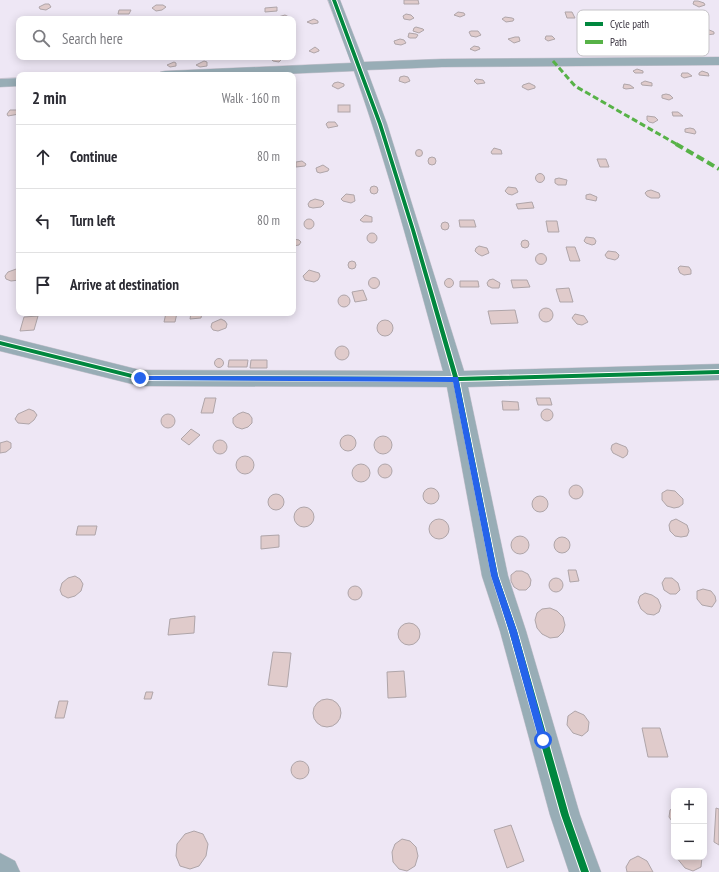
<!DOCTYPE html>
<meta charset="utf-8">
<style>
body{margin:0;font-family:"PT Sans Narrow",sans-serif;background:#f2f2f3;color:#2b2b33}
.controls{position:absolute;right:12px;bottom:12px;display:grid;overflow:hidden;border-radius:8px;box-shadow:0 2px 10px #0003}
.controls button{width:36px;height:36px;display:grid;place-items:center;padding:0;border:0;border-bottom:1px solid #e1e1e2;background:#fff;color:#2b2b33;font:20px sans-serif}
.stop{position:absolute;width:12px;height:12px;margin:-9px;border:3px solid #2563eb;border-radius:50%;background:#fff}
.stop.end{background:#2563eb;border-color:#fff;box-shadow:0 1px 4px #0008}
.list{margin:0;padding:0;list-style:none}
h2{display:flex;justify-content:space-between;align-items:center;height:52px;margin:0;padding:0 16px;font-size:17px}
h2 small{font-size:13px;font-weight:400;color:#7c7c81}
.list li{display:grid;grid-template-columns:26px 1fr auto;gap:12px;align-items:center;box-sizing:border-box;height:64px;padding:0 16px;border-top:1px solid #e1e1e2}
.list b{display:block;font-size:15px;white-space:nowrap}
.list em{font-size:13px;font-style:normal;color:#7c7c81}
.icon{flex:none;width:22px;height:22px;fill:none;stroke:currentColor;stroke-width:2;stroke-linecap:round;stroke-linejoin:round}
.map{position:relative;flex:none;width:719px;height:872px;overflow:hidden}
.search{position:absolute;background:#fff;box-shadow:0 2px 10px #0003;left:16px;top:16px;width:280px;height:44px;display:flex;align-items:center;gap:10px;box-sizing:border-box;padding:0 14px;border-radius:8px;color:#7c7c81;font-size:15px}
.panel{position:absolute;background:#fff;box-shadow:0 2px 10px #0003;left:16px;top:72px;width:280px;height:244px;border-radius:8px}
.map>svg:first-child{display:block}
</style>
<div class="map">
<svg width="719" height="872" viewBox="0 0 719 872">
<rect width="100%" height="100%" fill="#eee7f5"/>
<g fill="#e0cbcb" stroke="#afa5a9">
<polygon points="404,0 418,0 419,4 404,4"/>
<polygon points="698,1 704,3 705,5 699,7 693,4 694,1"/>
<polygon points="45,4 49,4 51,7 46,10 40,9 39,7"/>
<polygon points="156,5 163,5 166,7 162,10 156,11 152,8"/>
<polygon points="277,7 277,11 265,12 265,8"/>
<polygon points="119,10 131,10 129,14 118,14"/>
<polygon points="458,12 464,13 465,15 460,17 454,15"/>
<polygon points="565,12 572,12 575,18 567,18"/>
<polygon points="406,14 411,15 414,18 410,20 404,19 403,16"/>
<polygon points="285,15 289,17 288,19 278,17"/>
<polygon points="505,17 512,18 514,19 513,21 506,22 502,19"/>
<polygon points="314,19 318,21 318,23 312,24 307,22"/>
<polygon points="416,27 423,29 424,30 419,33 413,31 414,28"/>
<polygon points="707,29 714,32 714,34 706,35 700,32"/>
<polygon points="471,31 478,31 481,35 476,37 471,36 469,32"/>
<polygon points="409,33 416,34 418,35 416,38 410,38 408,37"/>
<polygon points="546,36 552,36 555,39 548,41 545,39"/>
<polygon points="515,37 519,37 520,41 514,43 508,39"/>
<polygon points="400,39 404,40 406,43 401,45 395,44 394,41"/>
<polygon points="474,46 479,47 480,49 475,51 470,49"/>
<polygon points="315,47 319,50 319,51 314,53 309,51"/>
<polygon points="276,57 281,58 282,59 279,62 273,61 272,60"/>
<polygon points="204,61 207,62 207,66 200,67 196,65"/>
<polygon points="174,62 176,63 176,66 170,67 167,65"/>
<polygon points="637,69 643,71 643,73 635,73 633,71"/>
<polygon points="702,71 708,73 709,76 699,75 699,73"/>
<polygon points="682,73 688,73 692,76 684,78 681,76"/>
<polygon points="404,76 408,77 410,81 405,83 399,81 400,77"/>
<polygon points="476,79 483,80 485,83 477,84 474,81"/>
<polygon points="645,81 652,83 652,86 642,85 641,83"/>
<polygon points="338,82 344,84 344,86 338,89 332,86 334,83"/>
<polygon points="529,83 535,86 535,88 528,90 522,87 523,85"/>
<polygon points="624,84 630,85 634,88 626,89 623,88"/>
<polygon points="666,94 670,95 673,98 669,100 662,98 662,95"/>
<rect x="338" y="105" width="12" height="7"/>
<polygon points="10,110 18,110 19,114 8,116 7,114"/>
<polygon points="672,112 678,112 683,116 673,116"/>
<polygon points="647,116 655,117 658,120 653,123 649,122 647,120"/>
<polygon points="328,122 335,122 338,126 328,128 326,124"/>
<polygon points="690,128 694,129 696,132 695,134 685,132 685,129"/>
<polygon points="494,148 501,150 502,154 492,154 491,152"/>
<circle cx="419" cy="153" r="3.5"/>
<circle cx="432" cy="161" r="4"/>
<polygon points="597,159 606,159 609,167 600,167"/>
<polygon points="302,161 306,164 305,166 296,167 296,162"/>
<polygon points="323,165 329,169 328,171 320,173 317,172 316,168"/>
<circle cx="540" cy="178" r="4.5"/>
<polygon points="559,178 567,180 566,185 558,185 555,183 555,179"/>
<circle cx="374" cy="190" r="4"/>
<polygon points="508,187 516,188 518,192 512,195 508,194 505,191"/>
<polygon points="651,190 659,193 660,196 659,198 651,198 647,196 645,193 647,191"/>
<polygon points="346,194 354,195 355,201 351,203 343,201 341,199"/>
<polygon points="590,194 597,197 596,201 586,199 586,195"/>
<polygon points="315,199 323,201 324,204 321,207 313,208 309,207 308,204 310,201"/>
<polygon points="532,202 534,208 518,209 516,204"/>
<polygon points="365,215 372,217 372,222 363,222 360,220"/>
<circle cx="309" cy="224" r="5"/>
<polygon points="459,220 474,220 476,227 460,227"/>
<polygon points="546,221 557,221 559,232 548,232"/>
<circle cx="445" cy="226" r="4"/>
<circle cx="372" cy="238" r="5"/>
<polygon points="586,237 594,238 596,241 595,244 592,245 586,243 584,241"/>
<polygon points="293,239 299,240 301,242 299,245 293,246"/>
<circle cx="525" cy="244" r="4"/>
<polygon points="479,246 487,248 489,253 482,256 478,254 475,251 476,248"/>
<polygon points="566,247 575,247 580,261 570,261"/>
<polygon points="608,251 616,252 619,255 618,258 615,260 607,258 605,255"/>
<circle cx="541" cy="259" r="5.5"/>
<circle cx="352" cy="265" r="4"/>
<polygon points="680,266 689,267 691,270 691,274 684,275 680,273 678,268"/>
<polygon points="19,268 19,280 11,281 6,279 5,276 8,272"/>
<polygon points="309,270 319,273 320,276 318,280 314,282 305,280 303,276"/>
<circle cx="374" cy="283" r="5.5"/>
<circle cx="449" cy="283" r="4.5"/>
<polygon points="493,279 500,283 499,288 492,288 488,286 487,283 489,280"/>
<polygon points="511,280 527,280 530,287 513,288"/>
<polygon points="460,281 478,281 479,287 460,287"/>
<polygon points="569,288 573,302 560,302 556,289"/>
<polygon points="363,290 367,300 355,302 352,292"/>
<circle cx="344" cy="301" r="6"/>
<circle cx="546" cy="315" r="7"/>
<polygon points="515,310 518,323 491,324 488,311"/>
<polygon points="166,313 177,313 175,322 164,322"/>
<polygon points="191,313 202,313 201,318 190,319"/>
<polygon points="575,314 584,316 588,322 582,325 577,324 572,318"/>
<polygon points="38,316 34,330 20,331 24,317"/>
<polygon points="221,319 225,321 227,324 226,328 218,331 213,330 211,327 212,323"/>
<circle cx="385" cy="328" r="8"/>
<circle cx="342" cy="353" r="7"/>
<circle cx="219" cy="363" r="4.5"/>
<polygon points="229,360 248,360 247,367 228,367"/>
<polygon points="251,360 267,360 267,368 250,368"/>
<polygon points="205,398 216,398 213,413 201,413"/>
<polygon points="536,398 550,398 552,405 538,405"/>
<polygon points="502,401 518,402 519,410 503,410"/>
<circle cx="547" cy="415" r="6"/>
<polygon points="29,409 34,411 37,415 34,420 29,424 18,423 15,419 18,414"/>
<polygon points="243,412 249,414 252,418 252,423 248,427 242,429 236,427 233,423 233,418 238,414"/>
<circle cx="168" cy="421" r="7"/>
<polygon points="191,429 200,435 189,445 181,439"/>
<circle cx="348" cy="443" r="8"/>
<circle cx="383" cy="445" r="9"/>
<circle cx="220" cy="447" r="7"/>
<polygon points="7,441 11,443 11,448 6,452 0,453 0,443"/>
<polygon points="616,443 626,447 628,451 627,455 623,458 613,453 611,449 612,445"/>
<circle cx="245" cy="465" r="9"/>
<circle cx="385" cy="471" r="7"/>
<circle cx="361" cy="473" r="9"/>
<circle cx="576" cy="492" r="7"/>
<circle cx="431" cy="496" r="8"/>
<polygon points="667,490 675,491 683,499 683,504 679,507 674,508 667,506 662,500 662,493"/>
<circle cx="276" cy="502" r="8"/>
<circle cx="540" cy="504" r="8"/>
<circle cx="304" cy="517" r="10"/>
<polygon points="676,519 687,525 689,531 687,536 681,537 675,536 670,531 669,525 671,521"/>
<circle cx="439" cy="529" r="10"/>
<polygon points="78,526 97,526 95,535 76,535"/>
<polygon points="279,535 279,547 261,549 261,536"/>
<circle cx="520" cy="545" r="9"/>
<circle cx="562" cy="545" r="8"/>
<polygon points="568,570 576,570 579,581 570,582"/>
<polygon points="516,571 522,571 528,574 531,580 530,586 526,590 519,590 514,587 511,581 511,575"/>
<polygon points="75,576 80,579 83,584 81,591 75,596 68,598 62,595 60,590 62,583 68,578"/>
<circle cx="556" cy="585" r="7"/>
<polygon points="665,578 672,578 678,583 680,590 676,594 670,594 664,590 662,583"/>
<circle cx="355" cy="593" r="7"/>
<polygon points="703,589 711,591 715,596 716,601 712,607 702,605 697,599 697,591"/>
<polygon points="645,593 652,595 658,599 661,606 659,612 654,615 647,614 641,609 638,602 640,596"/>
<polygon points="550,608 557,611 563,617 565,625 563,632 558,637 550,638 542,634 537,628 535,620 537,613 542,609"/>
<polygon points="195,616 194,633 168,635 170,619"/>
<circle cx="409" cy="634" r="11"/>
<polygon points="273,652 291,653 287,687 268,685"/>
<polygon points="404,671 406,697 388,698 387,672"/>
<polygon points="146,692 153,692 151,699 144,699"/>
<circle cx="327" cy="713" r="14"/>
<polygon points="59,701 68,701 64,718 55,718"/>
<polygon points="575,711 584,715 589,722 588,731 582,736 573,733 567,725 568,716"/>
<polygon points="642,728 660,728 668,757 648,757"/>
<circle cx="300" cy="770" r="9"/>
<polygon points="674,807 674,824 669,817 670,810"/>
<polygon points="716,808 719,809 719,845 714,842"/>
<polygon points="511,825 524,861 507,868 494,830"/>
<polygon points="194,831 203,834 208,844 206,856 199,866 190,869 180,866 176,856 177,844 185,834"/>
<polygon points="402,839 410,841 416,847 418,856 415,866 407,871 399,869 393,862 392,852 395,844"/>
<polygon points="638,856 647,861 653,872 627,872 626,867 630,860"/>
<polygon points="676,857 702,857 701,867 693,871 685,868"/>
</g>
<g fill="none" stroke-linecap="round" stroke-linejoin="round">
<g stroke="#cbc5d1" stroke-width="1">
<g id="minor">
<path d="M328 0H340L364 62 442 59 719 57V65L442 67 367 70 387 124 464 371 719 364V380L468 387 508 576 526 631 580 815 601 872H569L550 815 500 631 482 576 447 387 140 386 0 351V335L140 370 443 371C415 270 389 169 354 71L259 75H158L160 72 165 71 351 63Z"/>
<polygon points="19,78 19,86 0,87 0,79"/>
<polygon points="0,853 15,861 20,872 0,872"/>
</g>
</g>
<use href="#minor" fill="#98adb6" fill-rule="evenodd"/>
<polyline stroke="#57b247" stroke-width="3" stroke-dasharray="6 3" stroke-linecap="butt" points="553,61 575,86 678,145"/>
<polyline stroke="#57b247" stroke-width="4" stroke-dasharray="8 4" stroke-linecap="butt" points="676,144 719,169"/>
<g stroke="#fff" stroke-width="2">
<polygon id="cycleway" points="332,0 336,0 382,124 415,230 458,377 719,370 719,374 459,381 498,576 517,631 569,815 589,872 581,872 561,815 509,631 492,576 454,381 140,380 0,345 0,341 140,376 453,377 411,230 378,124"/>
</g>
<use href="#cycleway" fill="#00873e" fill-rule="evenodd"/>
</g>
<polygon fill="#2563eb" points="138,376 458,377 498,576 517,631 547,740 546,743 540,743 539,740 509,631 491,576 453,382 140,380 137,378"/>
<rect x="577" y="10" width="132" height="46" rx="6" fill="#fff" stroke="#c5c3c7" stroke-width="1"/>
<rect x="585" y="22" width="18" height="4" fill="#00873e"/>
<rect x="585" y="40" width="18" height="4" fill="#57b247"/>
<g font-size="11" fill="#3d3743">
<text x="610" y="28">Cycle path</text>
<text x="610" y="46">Path</text>
</g>
</svg>
<div class="controls">
<button>+</button>
<button>−</button>
</div>
<div class="stop" style="left:543px;top:740px"></div>
<div class="stop end" style="left:140px;top:378px"></div>
<div class="search"><svg class="icon" aria-label="search" viewBox="0 0 24 24"><circle cx="10" cy="10" r="6"/><path d="M15 15l6 6"/></svg>Search here</div>
<section class="panel">
<h2>2 min<small>Walk · 160 m</small></h2>
<ul class="list">
<li><svg class="icon" aria-label="ahead" viewBox="0 0 24 24"><path d="M12 20V5M6 11l6-6 6 6"/></svg><div><b>Continue</b></div><em>80 m</em></li>
<li><svg class="icon" aria-label="left" viewBox="0 0 24 24"><path d="M17 20v-9H6M10 6l-5 5 5 5"/></svg><div><b>Turn left</b></div><em>80 m</em></li>
<li><svg class="icon" aria-label="arrive" viewBox="0 0 24 24"><path d="M6 21V4h12l-3 4 3 4H6"/></svg><div><b>Arrive at destination</b></div></li>
</ul>
</section>
</div>
